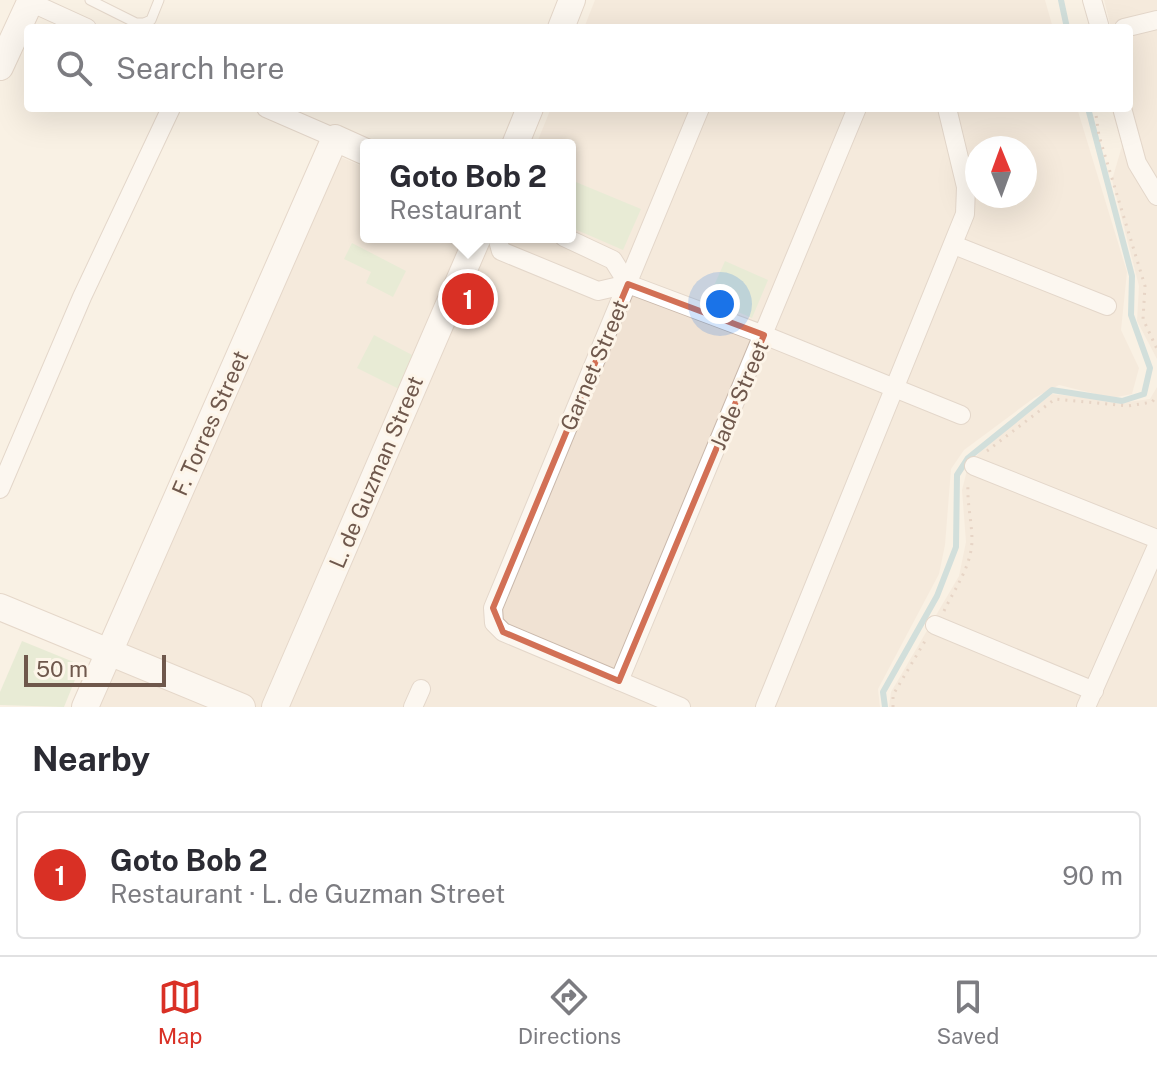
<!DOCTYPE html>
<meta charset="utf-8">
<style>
body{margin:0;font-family:"Public Sans",sans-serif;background:#f2f2f3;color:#2b2b33}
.compass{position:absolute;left:965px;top:136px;width:72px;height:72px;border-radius:50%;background:#fff;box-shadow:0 8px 32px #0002;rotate:359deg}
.scale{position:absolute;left:24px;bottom:20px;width:142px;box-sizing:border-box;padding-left:8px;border:4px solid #6f584c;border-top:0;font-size:22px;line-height:28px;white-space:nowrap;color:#6f584c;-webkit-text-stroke:6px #fdf5e9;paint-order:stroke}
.you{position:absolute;left:720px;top:304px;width:28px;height:28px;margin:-20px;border:6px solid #fff;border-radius:50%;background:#1a73e8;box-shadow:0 0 0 12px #1a73e833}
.badge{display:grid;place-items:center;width:52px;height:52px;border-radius:50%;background:#d93025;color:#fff;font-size:26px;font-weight:700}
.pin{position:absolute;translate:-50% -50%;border:4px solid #fff;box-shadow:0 2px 8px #0006}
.popup{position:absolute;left:360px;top:139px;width:216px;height:104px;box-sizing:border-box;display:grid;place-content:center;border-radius:8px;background:#fff;filter:drop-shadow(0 2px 6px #0005);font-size:26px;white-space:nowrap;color:#7c7c81}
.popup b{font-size:30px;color:#2b2b33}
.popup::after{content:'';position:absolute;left:50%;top:100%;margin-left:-16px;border:16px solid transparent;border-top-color:#fff}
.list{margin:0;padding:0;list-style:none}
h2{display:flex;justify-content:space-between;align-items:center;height:104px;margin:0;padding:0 32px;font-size:34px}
h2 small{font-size:26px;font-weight:400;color:#7c7c81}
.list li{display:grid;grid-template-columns:52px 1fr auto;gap:24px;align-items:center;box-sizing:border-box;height:128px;margin:0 16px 16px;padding:0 16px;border:2px solid #e1e1e2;border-radius:8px}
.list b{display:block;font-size:30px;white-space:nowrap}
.list p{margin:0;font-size:26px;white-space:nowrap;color:#7c7c81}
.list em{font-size:26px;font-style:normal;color:#7c7c81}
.icon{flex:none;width:44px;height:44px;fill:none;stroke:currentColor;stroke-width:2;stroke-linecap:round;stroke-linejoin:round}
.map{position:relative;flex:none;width:1157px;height:707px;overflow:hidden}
.search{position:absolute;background:#fff;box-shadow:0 8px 32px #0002;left:24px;right:24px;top:24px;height:88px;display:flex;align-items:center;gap:20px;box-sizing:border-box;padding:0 28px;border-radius:8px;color:#7c7c81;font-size:30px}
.sheet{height:248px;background:#fff}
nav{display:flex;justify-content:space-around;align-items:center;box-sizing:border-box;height:112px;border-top:2px solid #e1e1e2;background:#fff;font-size:22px;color:#7c7c81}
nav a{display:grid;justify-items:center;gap:4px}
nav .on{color:#d93025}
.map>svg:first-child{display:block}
</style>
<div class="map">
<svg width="1157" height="707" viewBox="0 0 1157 707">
<rect width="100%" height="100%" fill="#f9f1e4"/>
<g fill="#f0e2d3" fill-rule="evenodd">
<polygon points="595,0 1045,0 1053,28 584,28"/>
<polygon points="1104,0 1157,0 1157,359 1137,321 1139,286 1112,180 1132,112 1129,99 1129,28 1111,28"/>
<path d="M551 108H1077L1127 272 1121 330 1139 368 1132 394 1112 398 1059 385 1034 398 964 450 951 469 945 545 939 574 878 689 880 707H95L336 155 366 168V237H487L492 254 499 237H570V145H536ZM977 148H1025V196H977Z"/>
<polygon points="1157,387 1157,707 889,707 891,692 959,576 966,542 962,490 968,466 987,444 1052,394 1127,402 1150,399"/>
</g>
<g fill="#d2e5c4">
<polygon points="571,180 641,209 623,250 570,227"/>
<polygon points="352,243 406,271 393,297 366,283 371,272 344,259"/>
<polygon points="725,261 768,280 752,318 708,299"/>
<polygon points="374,335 416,357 399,389 357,368"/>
<polygon points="22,641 81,665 64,707 0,705 0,692"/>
</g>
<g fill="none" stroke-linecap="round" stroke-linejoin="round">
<g stroke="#a2cad1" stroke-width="6">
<polyline points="1061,0 1067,28"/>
<polyline points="885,707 883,692 937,596 956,547 957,475 968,458 1052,390 1122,401 1144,394 1150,368 1131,315 1132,276 1088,108"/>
</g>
<g stroke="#c9b8ab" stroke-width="11">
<polyline id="lane" points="90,0 136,23 144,23 151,20 159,0"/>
</g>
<g stroke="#c9b8ab" stroke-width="20">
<g id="street">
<polyline points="1092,0 1100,28"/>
<polyline points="30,2 87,28"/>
<polyline points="1124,28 1157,20"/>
<polyline points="266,108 335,138"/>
<polyline points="1122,108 1137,163 1157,196"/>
<polyline points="497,237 501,251 598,291 628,284 764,335 961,415"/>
<polyline points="564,237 613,260 628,284"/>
<polyline points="954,245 1107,306"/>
<polyline points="974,466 1157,539"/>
<polyline points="0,489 82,297 171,108"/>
<polyline points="935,625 1094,691"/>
<polyline points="619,681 857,108"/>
<polyline points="413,707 421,689"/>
<polyline points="681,707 503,632 494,623 493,608 700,108"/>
<polyline points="765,707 965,214 966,187 947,108"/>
<polyline points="1086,707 1157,546"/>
</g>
</g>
<g stroke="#ccb9aa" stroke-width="28">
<g id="secondary">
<polyline points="561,28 572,0"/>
<polyline points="0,67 31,0"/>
<polyline points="515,145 530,108"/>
<polyline points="0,607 242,707"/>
<polyline points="85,707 335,138 366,152"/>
<polyline points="275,707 478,237"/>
</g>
</g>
<g stroke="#d0b3a2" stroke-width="3" stroke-dasharray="2 6" stroke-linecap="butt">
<polyline points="1095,108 1099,136 1145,286 1143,319 1157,349"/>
<polyline points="987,451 1055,399 1128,406 1152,402 1157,396"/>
<path d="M944 611C955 588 971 567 972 541 972 522 967 504 968 485"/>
<polyline points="893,707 893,695 925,641"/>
</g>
<use href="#lane" stroke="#fff" stroke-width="9"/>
<use href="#street" stroke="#fff" stroke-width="18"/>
<use href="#secondary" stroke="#fff" stroke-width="26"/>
</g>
<path d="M0 0H1157V707H0ZM628 284 764 335 619 681 503 632 493 608Z" fill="#f9f1e4" fill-opacity=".55" fill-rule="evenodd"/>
<path fill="none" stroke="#d27055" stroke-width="6" stroke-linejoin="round" d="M628 284 764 335 619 681 503 632 493 608Z"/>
<g text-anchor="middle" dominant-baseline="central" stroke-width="6" stroke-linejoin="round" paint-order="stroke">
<g font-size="22" fill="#6f584c" stroke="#fdf5e9">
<text transform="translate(594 365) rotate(-67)">Garnet Street</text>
<text transform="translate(739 395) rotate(-67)">Jade Street</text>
<text transform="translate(210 423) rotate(-66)">F. Torres Street</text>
<text transform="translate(376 472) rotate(-67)">L. de Guzman Street</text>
</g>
</g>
</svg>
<svg class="compass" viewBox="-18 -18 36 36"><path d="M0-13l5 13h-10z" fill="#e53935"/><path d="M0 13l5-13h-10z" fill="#7c7c81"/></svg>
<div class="scale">50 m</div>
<div class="you"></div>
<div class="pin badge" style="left:468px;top:299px">1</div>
<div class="popup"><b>Goto Bob 2</b>Restaurant</div>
<div class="search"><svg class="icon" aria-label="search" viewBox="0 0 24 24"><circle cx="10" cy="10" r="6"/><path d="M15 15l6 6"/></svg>Search here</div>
</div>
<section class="sheet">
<h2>Nearby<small></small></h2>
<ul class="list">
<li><span class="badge">1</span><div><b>Goto Bob 2</b><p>Restaurant · L. de Guzman Street</p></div><em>90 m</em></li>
</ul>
</section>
<nav>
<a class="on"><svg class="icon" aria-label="map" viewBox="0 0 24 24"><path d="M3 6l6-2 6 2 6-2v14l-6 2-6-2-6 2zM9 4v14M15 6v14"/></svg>Map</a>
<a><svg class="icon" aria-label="directions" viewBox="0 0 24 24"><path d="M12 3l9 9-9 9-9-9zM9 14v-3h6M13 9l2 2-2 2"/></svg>Directions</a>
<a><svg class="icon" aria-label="saved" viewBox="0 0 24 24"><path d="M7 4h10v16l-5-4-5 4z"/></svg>Saved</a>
</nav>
